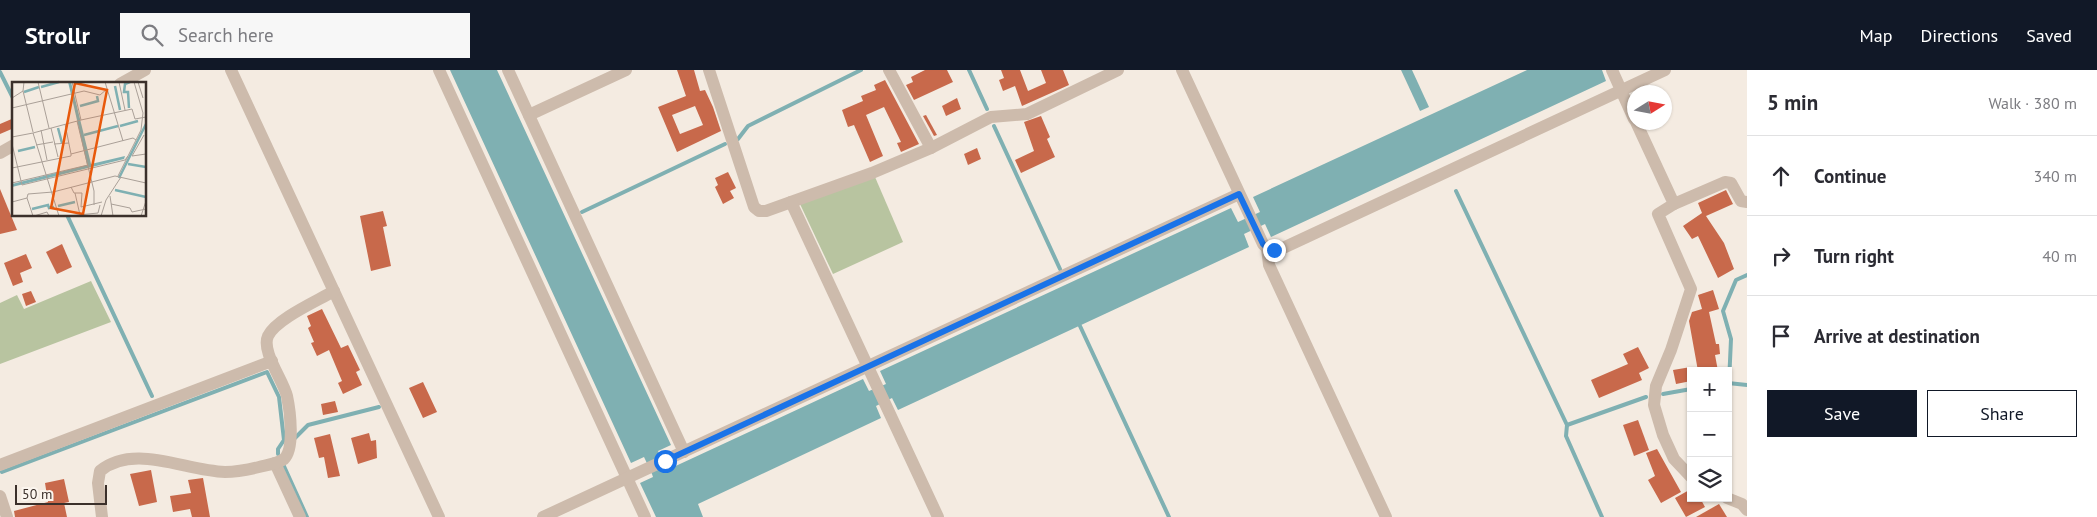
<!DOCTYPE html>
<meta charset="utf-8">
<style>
body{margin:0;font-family:"PT Sans",sans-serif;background:#f7f7f7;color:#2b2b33}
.controls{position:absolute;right:15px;bottom:15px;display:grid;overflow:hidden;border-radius:0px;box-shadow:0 1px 4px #0004}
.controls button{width:45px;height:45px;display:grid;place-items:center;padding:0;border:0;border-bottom:1px solid #e1e1e2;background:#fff;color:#2b2b33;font:25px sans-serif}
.compass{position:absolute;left:1627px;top:15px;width:45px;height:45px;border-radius:50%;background:#fff;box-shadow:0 1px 4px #0004;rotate:79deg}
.scale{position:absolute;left:15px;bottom:12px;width:92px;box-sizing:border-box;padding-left:5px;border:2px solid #3b302b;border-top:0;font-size:14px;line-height:18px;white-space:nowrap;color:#3b302b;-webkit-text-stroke:4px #fbf5ee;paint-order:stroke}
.stop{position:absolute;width:15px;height:15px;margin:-11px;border:4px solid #1a73e8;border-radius:50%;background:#fff}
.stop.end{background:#1a73e8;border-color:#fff;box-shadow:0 1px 5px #0008}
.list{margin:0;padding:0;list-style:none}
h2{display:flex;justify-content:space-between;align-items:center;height:65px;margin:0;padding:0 20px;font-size:21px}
h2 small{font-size:16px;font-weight:400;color:#7c7c81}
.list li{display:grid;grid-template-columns:32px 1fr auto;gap:15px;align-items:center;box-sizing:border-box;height:80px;padding:0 20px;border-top:1px solid #e1e1e2}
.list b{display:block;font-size:19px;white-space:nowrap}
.list em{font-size:16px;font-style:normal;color:#7c7c81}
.actions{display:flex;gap:10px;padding:15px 20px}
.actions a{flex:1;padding:11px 0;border:1px solid #111827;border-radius:0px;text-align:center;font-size:18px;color:#111827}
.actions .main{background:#111827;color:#fff}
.icon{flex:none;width:28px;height:28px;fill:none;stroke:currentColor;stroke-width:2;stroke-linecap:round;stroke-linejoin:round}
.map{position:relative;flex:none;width:1747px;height:447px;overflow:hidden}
header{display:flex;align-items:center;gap:30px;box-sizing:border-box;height:70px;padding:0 25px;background:#111827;color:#fff}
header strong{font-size:24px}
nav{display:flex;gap:28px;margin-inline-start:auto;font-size:18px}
.search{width:350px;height:45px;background:#f7f7f7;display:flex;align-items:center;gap:12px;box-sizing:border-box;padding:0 18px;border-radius:0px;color:#7c7c81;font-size:19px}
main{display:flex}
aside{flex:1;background:#fff}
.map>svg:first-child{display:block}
</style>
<header>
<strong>Strollr</strong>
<div class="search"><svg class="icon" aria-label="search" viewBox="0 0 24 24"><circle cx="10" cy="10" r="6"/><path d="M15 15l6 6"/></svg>Search here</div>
<nav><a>Map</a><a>Directions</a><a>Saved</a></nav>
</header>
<main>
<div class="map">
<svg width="1747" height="447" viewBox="0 0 1747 447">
<rect width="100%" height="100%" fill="#f4ebe1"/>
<g fill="#b8c4a0">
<polygon points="875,107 903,172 833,204 800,134"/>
<polygon points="91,211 111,252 0,294 0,233 17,225 24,239"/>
</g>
<g fill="#7fb0b2">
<polygon points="450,0 497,0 671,375 658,381 667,400 863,309 869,321 886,314 880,301 1231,138 1238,152 1260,142 1253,127 1527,0 1602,0 1606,11 1271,167 1265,154 1244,164 1249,177 898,340 892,328 876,336 881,348 698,434 703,447 656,447 640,413 653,407 652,404 644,387 631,393"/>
<polygon points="1401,0 1412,0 1429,37 1420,41"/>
</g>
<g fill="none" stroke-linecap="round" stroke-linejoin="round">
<g stroke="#7fb0b2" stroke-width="4">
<polyline points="969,0 987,39"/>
<polyline points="0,2 14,30"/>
<polyline points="994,56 1060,199"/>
<polyline points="738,69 748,56 861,0"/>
<polyline points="1456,121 1567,355 1646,327"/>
<polyline points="582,142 725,74"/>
<polyline points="67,145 152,326"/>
<polyline points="1080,256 1169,447"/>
<polyline points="1728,313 1747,315"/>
<polyline points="1729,313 1731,269 1723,241 1736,210 1747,205"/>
<polyline points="1663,324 1691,319"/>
<polyline points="1567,355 1566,366 1602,447"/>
<polyline points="295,368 308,355 379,337"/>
<polyline points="283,394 307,447"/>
<polyline points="2,402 267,302 279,327 284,370 278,379 278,384"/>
</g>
</g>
<g fill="#c8694b" fill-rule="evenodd">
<path d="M677 0H694L700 21 705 20 713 37 721 61 677 82 658 37 686 26ZM695 36 703 55 680 64 672 45Z"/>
<polygon points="925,0 947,0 953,12 914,30 906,15 913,12 911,7"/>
<polygon points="1001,0 1020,0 1028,21 1046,13 1041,0 1063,0 1069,15 1022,36 1015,16 1003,21 999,10 1004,8"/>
<polygon points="885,10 919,74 901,82 897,73 901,72 884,37 866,45 883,86 870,92 854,55 848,57 842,40 863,31 861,26 876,20 874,15"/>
<polygon points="957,28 961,39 946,46 942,36"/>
<polygon points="926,45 937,65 934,66 923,46"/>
<polygon points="1041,46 1050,67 1047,69 1055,87 1021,103 1015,90 1034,81 1024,52"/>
<polygon points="14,48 14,58 0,64 0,54"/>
<polygon points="977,78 981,89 968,95 964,84"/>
<polygon points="728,102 736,118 730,121 734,128 723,134 715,117 718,115 715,108"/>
<polygon points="0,119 17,160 0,164"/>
<polygon points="1726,120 1733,134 1706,146 1724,173 1734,199 1718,208 1698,166 1692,169 1683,156 1702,143 1698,133"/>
<polygon points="383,141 387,156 383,157 391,196 371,201 360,146"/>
<polygon points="62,174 72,197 57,204 46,182"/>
<polygon points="26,184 32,198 20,203 23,212 13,216 4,193"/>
<polygon points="1713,220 1719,239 1709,242 1716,274 1719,274 1720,284 1715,285 1718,301 1698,301 1689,251 1692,242 1702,239 1698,225"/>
<polygon points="31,221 36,232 26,236 22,224"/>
<polygon points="322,239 341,278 348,275 360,300 356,302 362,315 343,324 338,313 342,311 329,280 317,286 311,273 314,272 308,258 311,256 307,246"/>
<polygon points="1638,277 1649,298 1639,303 1642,310 1599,328 1591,310 1628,294 1623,284"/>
<polygon points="1691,297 1691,311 1676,314 1673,300"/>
<polygon points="423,312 437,342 423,348 409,318"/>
<polygon points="335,331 338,342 323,345 321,334"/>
<polygon points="1638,350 1649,380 1634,386 1623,355"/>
<polygon points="369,363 371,371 376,370 377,388 358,394 351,368"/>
<polygon points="330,364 340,406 328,408 324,387 319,388 314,368"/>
<polygon points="1657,379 1681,422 1661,433 1648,410 1655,406 1646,383"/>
<polygon points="151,400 157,432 139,436 130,404"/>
<polygon points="203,408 210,447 192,447 190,439 173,442 170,426 191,423 188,410"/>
<polygon points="64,409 69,432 64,433 67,447 15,447 14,441 48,432 45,413"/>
<polygon points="1691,419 1691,428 1700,428 1705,437 1686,447 1675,428"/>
<polygon points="1719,434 1727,447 1696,447"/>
</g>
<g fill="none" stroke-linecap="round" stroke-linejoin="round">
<g stroke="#cdbbac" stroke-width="12">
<polyline points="231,0 439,447"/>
<polyline points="439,0 645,447"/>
<polyline points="508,0 684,382"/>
<polyline points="709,0 754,137 759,141 766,141 872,103 931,78 991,47 1027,44 1118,0"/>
<polyline points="889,0 931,78"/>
<path d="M1182 0 1263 174C1269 181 1275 180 1283 178L1665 0"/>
<polyline points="1612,0 1634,49"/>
<polyline points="120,14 145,0"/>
<polyline points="529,45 626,0"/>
<polyline points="1636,52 1674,134 1658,144 1691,219 1671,280 1656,316 1654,335 1663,365 1674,389 1691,407"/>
<polyline points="0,83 14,75"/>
<polyline points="791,132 938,447"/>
<polyline points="1674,134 1725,112 1731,113 1741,131 1747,132"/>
<polyline points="1267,178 1269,195 1386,447"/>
<polyline points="275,393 300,447"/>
<polyline points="0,395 272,291"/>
<polyline points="0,426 7,447"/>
<polyline points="1727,428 1742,434 1747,440"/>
<path d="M102 447 98 413 100 401C134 373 185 401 225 402 236 402 247 400 259 397 267 395 277 394 284 389 295 379 290 340 287 326 283 310 261 281 268 266 276 249 317 231 334 221"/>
<polyline points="543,447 1239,124"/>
</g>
</g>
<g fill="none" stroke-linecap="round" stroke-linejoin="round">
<polyline stroke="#1a73e8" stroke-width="6" points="665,391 1239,124 1263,174 1267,178 1274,180"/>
</g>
<g transform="translate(12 12)">
<rect width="134" height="134" fill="#f4ebe1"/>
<path d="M56 0H59L79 82 113 74 112 77 0 105V102L75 83 62 25 34 31 62 25Z" fill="#7fb0b2"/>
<path fill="none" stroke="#7fb0b2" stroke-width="2.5" d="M103 4 108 28M29 5 47 0M12 10 27 5M68 24 86 19 85 14M117 26 116 10H112L113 2 118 0M108 44 126 39M46 46 50 61M72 53 106 44M6 69 23 65M116 82 134 85M107 96 134 42M103 108 134 115M46 124 63 120M20 127 36 123 37 126 42 125"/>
<path fill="none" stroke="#aaa098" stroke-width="1" d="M26 0 37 46M93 0 111 59M107 0 113 28M126 0 131 16M11 9 21 50M0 16 11 9 12 0M0 26 72 9 88 13 95 7M69 38 120 27 123 37 134 35M65 39 82 109V123M53 42 59 72M39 46 46 75M134 47V66M29 48 35 78M132 53 120 74 134 72M0 55 21 51M0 62 10 103 113 78 116 74M42 62 57 61M24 63 41 60M0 86 59 74V72L121 56 124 58M106 94 129 48 131 31 122 0M0 101 76 83M59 105 62 111H70L69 125 90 120M63 111 68 133M98 114 101 134M15 116 21 134M0 120 15 116 16 112 41 110 103 94 134 101M99 122 118 126 120 130 134 127M22 134 35 130 37 134M47 134 21 51 69 38 60 0M56 134 86 131 88 123M89 134 94 118 109 95M129 134 134 119"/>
<path fill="#e8590c" fill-opacity="0.15" stroke="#e8590c" stroke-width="2.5" d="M63 1 95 8 71 132 39 126Z"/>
<rect width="134" height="134" fill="none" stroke="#3b302b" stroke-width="2.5"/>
</g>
</svg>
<div class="controls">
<button>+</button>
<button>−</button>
<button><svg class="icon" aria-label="layers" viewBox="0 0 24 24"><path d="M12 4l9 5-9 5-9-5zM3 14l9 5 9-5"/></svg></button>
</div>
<svg class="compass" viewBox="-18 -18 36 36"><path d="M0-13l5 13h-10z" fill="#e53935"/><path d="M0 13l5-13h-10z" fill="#7c7c81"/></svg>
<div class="scale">50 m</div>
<div class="stop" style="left:665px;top:391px"></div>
<div class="stop end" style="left:1274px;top:180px"></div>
</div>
<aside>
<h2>5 min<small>Walk · 380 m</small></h2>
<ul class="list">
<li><svg class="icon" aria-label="ahead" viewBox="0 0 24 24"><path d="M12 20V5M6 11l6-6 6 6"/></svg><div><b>Continue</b></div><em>340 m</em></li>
<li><svg class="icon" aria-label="right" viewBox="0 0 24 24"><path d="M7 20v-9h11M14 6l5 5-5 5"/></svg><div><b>Turn right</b></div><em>40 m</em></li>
<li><svg class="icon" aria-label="arrive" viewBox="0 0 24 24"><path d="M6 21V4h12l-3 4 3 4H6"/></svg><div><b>Arrive at destination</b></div></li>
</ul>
<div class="actions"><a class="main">Save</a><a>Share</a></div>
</aside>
</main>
